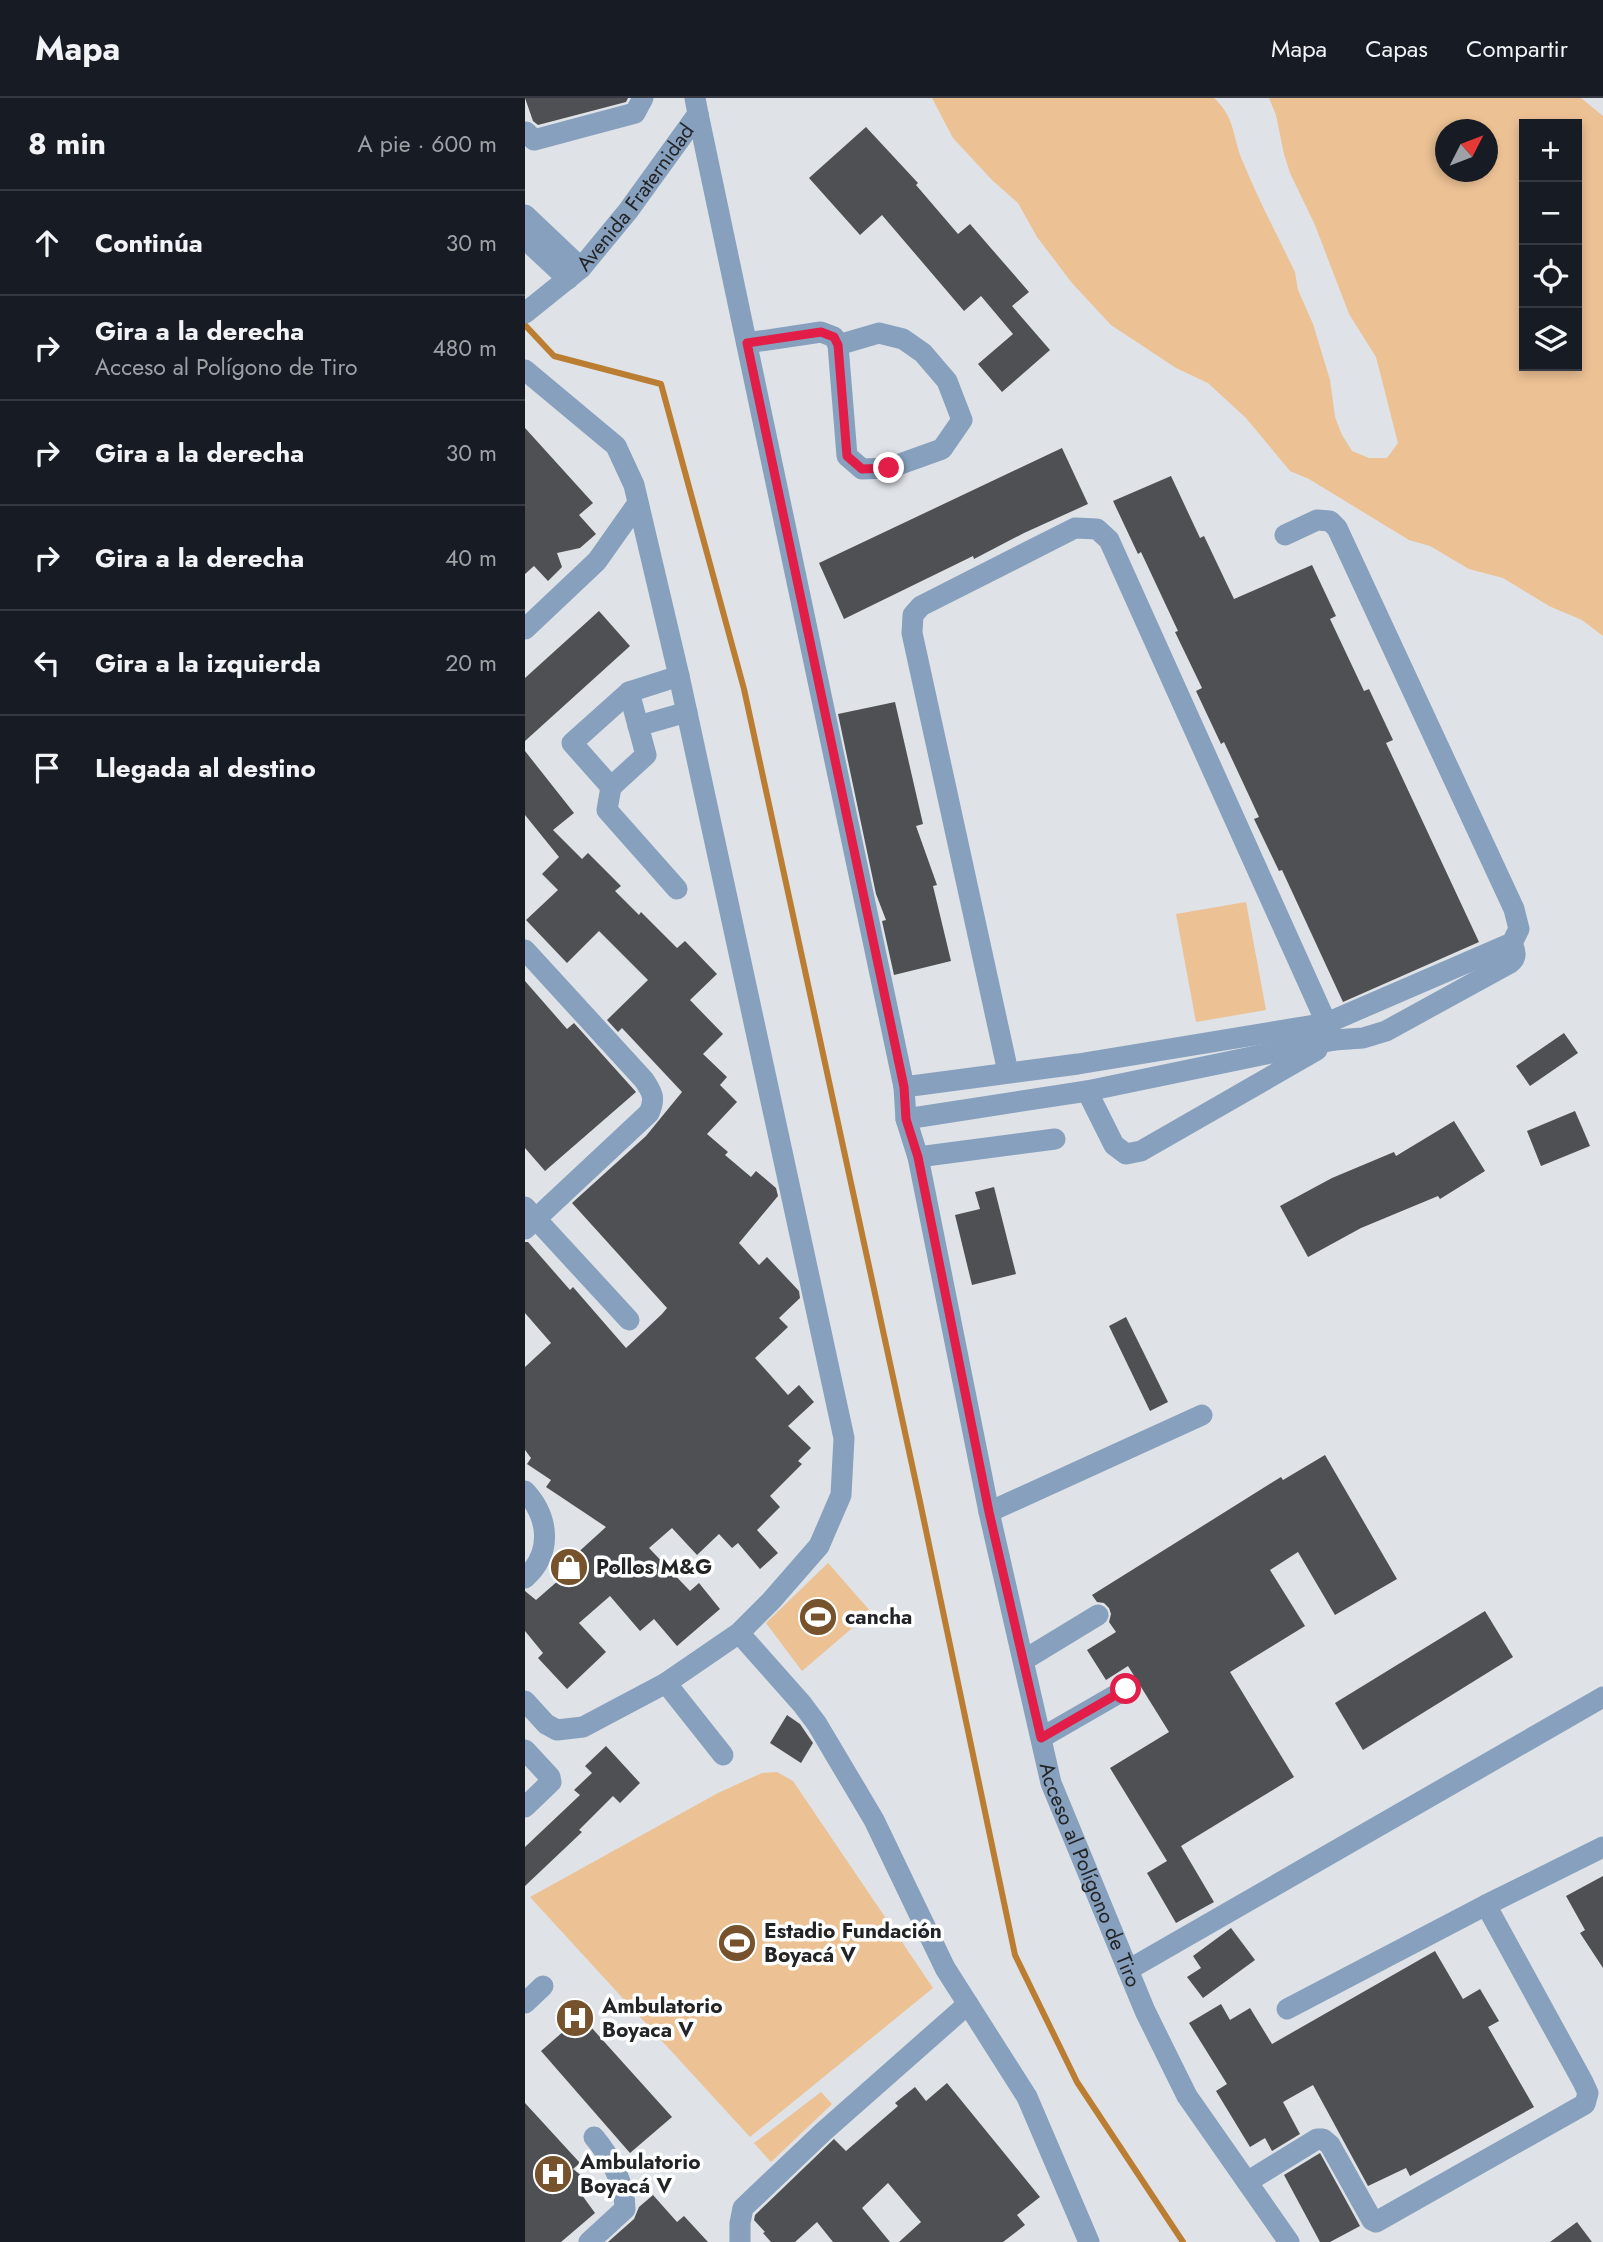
<!DOCTYPE html>
<html lang="es">
<meta charset="utf-8">
<style>
body{margin:0;font-family:Jost,sans-serif;background:#242831;color:#f1f3f6}
.controls{position:absolute;right:21px;top:21px;display:grid;overflow:hidden;border-radius:0px;box-shadow:0 4px 10px #0003}
.controls button{width:63px;height:63px;display:grid;place-items:center;padding:0;border:0;border-bottom:2px solid #363941;background:#171b24;color:#f1f3f6;font:35px sans-serif}
.compass{position:absolute;left:910px;top:21px;width:63px;height:63px;border-radius:50%;background:#171b24;box-shadow:0 4px 10px #0003;rotate:48deg}
.stop{position:absolute;width:21px;height:21px;margin:-16px;border:5px solid #e11d48;border-radius:50%;background:#fff}
.stop.end{background:#e11d48;border-color:#fff;box-shadow:0 2px 7px #0008}
.list{margin:0;padding:0;list-style:none}
h2{display:flex;justify-content:space-between;align-items:center;height:91px;margin:0;padding:0 28px;font-size:30px}
h2 small{font-size:23px;font-weight:400;color:#9ea1a6}
.list li{display:grid;grid-template-columns:46px 1fr auto;gap:21px;align-items:center;box-sizing:border-box;height:105px;padding:0 28px;border-top:2px solid #363941}
.list b{display:block;font-size:26px;white-space:nowrap}
.list p{margin:0;font-size:23px;white-space:nowrap;color:#9ea1a6}
.list em{font-size:23px;font-style:normal;color:#9ea1a6}
.icon{flex:none;width:38px;height:38px;fill:none;stroke:currentColor;stroke-width:2;stroke-linecap:round;stroke-linejoin:round}
.map{position:relative;flex:none;width:1078px;height:2144px;overflow:hidden}
header{display:flex;align-items:center;gap:42px;box-sizing:border-box;height:98px;padding:0 35px;background:#171b24;border-bottom:2px solid #363941}
header strong{font-size:33px}
nav{display:flex;gap:38px;margin-inline-start:auto;font-size:24px}
main{display:flex}
aside{flex:1;background:#171b24}
.map>svg:first-child{display:block}
</style>
<header>
<strong>Mapa</strong>
<nav><a>Mapa</a><a>Capas</a><a>Compartir</a></nav>
</header>
<main>
<aside>
<h2>8 min<small>A pie · 600 m</small></h2>
<ul class="list">
<li><svg class="icon" aria-label="ahead" viewBox="0 0 24 24"><path d="M12 20V5M6 11l6-6 6 6"/></svg><div><b>Continúa</b></div><em>30 m</em></li>
<li><svg class="icon" aria-label="right" viewBox="0 0 24 24"><path d="M7 20v-9h11M14 6l5 5-5 5"/></svg><div><b>Gira a la derecha</b><p>Acceso al Polígono de Tiro</p></div><em>480 m</em></li>
<li><svg class="icon" aria-label="right" viewBox="0 0 24 24"><path d="M7 20v-9h11M14 6l5 5-5 5"/></svg><div><b>Gira a la derecha</b></div><em>30 m</em></li>
<li><svg class="icon" aria-label="right" viewBox="0 0 24 24"><path d="M7 20v-9h11M14 6l5 5-5 5"/></svg><div><b>Gira a la derecha</b></div><em>40 m</em></li>
<li><svg class="icon" aria-label="left" viewBox="0 0 24 24"><path d="M17 20v-9H6M10 6l-5 5 5 5"/></svg><div><b>Gira a la izquierda</b></div><em>20 m</em></li>
<li><svg class="icon" aria-label="arrive" viewBox="0 0 24 24"><path d="M6 21V4h12l-3 4 3 4H6"/></svg><div><b>Llegada al destino</b></div></li>
</ul>
</aside>
<div class="map">
<svg width="1078" height="2144" viewBox="0 0 1078 2144">
<rect width="100%" height="100%" fill="#dfe2e6"/>
<g fill="#ecc194" fill-rule="evenodd">
<path d="M407 0H689C711 20 707 39 718 64 733 101 752 137 770 174L773 192 788 226 805 282 810 319 817 337 827 353 844 360H862L873 345 851 259 824 216 790 127 765 75 759 56 751 17 744 0H1056L1078 18V538L1057 522 1024 508 978 480 944 471 905 448 884 442 784 381 765 373 721 320 683 285 651 270 586 227 547 185 512 139 493 105 467 82 428 40ZM1052 26V268H999V26ZM920 32H962V74H920Z"/>
<polygon points="721,804 741,912 671,924 651,816"/>
<polygon points="303,1465 346,1514 277,1573 241,1525"/>
<polygon points="252,1674 268,1683 408,1890 225,2039 5,1799 193,1695 237,1675"/>
<polygon points="296,1994 307,2006 246,2064 229,2045"/>
</g>
<g fill="none" stroke-linecap="round" stroke-linejoin="round">
<polyline stroke="#ba7d31" stroke-width="6" points="0,227 29,258 136,286 219,591 394,1399 490,1857 552,1984 658,2144"/>
</g>
<g fill="#4e5053">
<polygon points="0,0 103,0 101,4 13,27 8,23"/>
<polygon points="341,29 393,85 391,87 433,136 445,126 504,194 487,208 525,252 477,294 453,266 488,236 456,198 439,213 357,117 335,137 284,80"/>
<polygon points="0,330 68,405 54,417 71,436 55,450 32,455 37,469 23,483 9,468 0,476"/>
<polygon points="537,350 563,406 499,435 449,461 448,458 319,521 294,465"/>
<polygon points="646,378 675,440 679,438 709,501 787,467 811,518 805,521 839,593 844,591 868,642 861,645 954,844 818,904 757,772 754,773 729,721 734,719 699,644 696,646 671,593 677,590 650,534 653,533 616,454 613,456 588,403"/>
<polygon points="74,513 105,548 0,643 0,580"/>
<polygon points="370,604 398,726 391,728 412,787 408,788 426,863 369,877 357,823 361,822 351,796 313,616"/>
<polygon points="0,653 49,715 28,732 57,761 63,755 96,788 90,793 114,817 116,814 152,850 160,843 192,876 165,902 198,936 178,956 202,979 195,987 212,1004 182,1036 203,1054 200,1057 226,1079 231,1073 251,1090 253,1098 214,1145 234,1167 242,1159 274,1193 275,1200 254,1220 263,1229 230,1260 263,1297 274,1287 289,1304 263,1328 286,1350 273,1363 277,1366 245,1398 255,1409 232,1432 253,1455 235,1471 213,1445 207,1450 194,1436 172,1457 147,1430 124,1450 165,1493 174,1485 195,1511 152,1548 129,1521 115,1533 85,1498 54,1525 81,1554 42,1591 13,1560 18,1555 0,1533 0,1493 11,1502 42,1475 37,1469 81,1429 21,1389 26,1382 2,1366 6,1360 0,1352 0,1269 26,1245 0,1215 0,1144 3,1144 45,1192 48,1189 101,1250 137,1216 142,1210 47,1105 121,1038 157,994 97,930 93,934 82,922 123,882 74,833 42,865 1,822 33,792 17,776 34,759 0,717"/>
<polygon points="0,883 42,931 49,925 111,994 20,1073 0,1050"/>
<polygon points="1039,935 1053,955 1005,988 991,968"/>
<polygon points="1050,1013 1065,1048 1016,1068 1002,1033"/>
<polygon points="929,1023 960,1073 915,1101 913,1098 836,1130 783,1159 755,1108 807,1080 869,1054 871,1058"/>
<polygon points="469,1089 491,1176 447,1187 430,1117 455,1111 450,1094"/>
<polygon points="601,1219 643,1304 625,1313 584,1228"/>
<polygon points="800,1357 872,1481 810,1517 773,1454 745,1472 780,1528 705,1574 769,1679 656,1748 689,1804 651,1825 622,1775 642,1763 585,1670 644,1634 603,1568 581,1582 562,1552 591,1534 584,1524 586,1516 584,1510 579,1505 572,1504 567,1497 756,1379 758,1382"/>
<polygon points="960,1513 988,1559 838,1652 810,1605"/>
<polygon points="262,1617 275,1626 288,1645 276,1665 245,1645"/>
<polygon points="81,1648 115,1685 95,1705 88,1698 54,1732 57,1734 0,1788 0,1749 55,1697 49,1692 67,1675 60,1668"/>
<polygon points="1078,1778 1078,1870 1055,1835 1060,1832 1041,1798"/>
<polygon points="706,1830 730,1862 678,1900 662,1879 676,1870 668,1858"/>
<polygon points="910,1853 938,1901 955,1891 974,1923 963,1929 1009,2009 885,2078 881,2070 843,2088 788,1987 758,2004 775,2036 747,2053 740,2040 725,2049 691,1993 702,1986 664,1925 696,1906 705,1922 725,1910 747,1946"/>
<polygon points="56,1918 147,2019 105,2055 16,1953"/>
<polygon points="422,1985 515,2099 492,2117 500,2127 478,2144 374,2144 396,2124 363,2085 337,2110 365,2144 308,2144 292,2124 270,2144 246,2144 238,2135 240,2134 229,2122 230,2117 309,2041 321,2053 373,2008 370,2005 390,1989 401,2003"/>
<polygon points="0,2005 55,2065 48,2071 62,2082 54,2093 70,2115 36,2144 0,2144"/>
<polygon points="795,2055 835,2128 805,2144 795,2144 759,2077"/>
<polygon points="128,2097 152,2124 159,2118 183,2144 83,2144 109,2121 114,2109"/>
<polygon points="1052,2124 1067,2144 1025,2144"/>
</g>
<g fill="none" stroke-linecap="round" stroke-linejoin="round">
<g stroke="#86a0be" stroke-width="21">
<path id="s1" d="M173 16 379 989 381 1021 393 1059 464 1414 526 1685 620 1913 662 1998 764 2144"/>
<polyline points="1,34 9,42 110,15 118,0"/>
<polyline points="0,117 56,170"/>
<polyline points="0,141 43,181"/>
<path id="s2" d="M0 215 56 170 103 113 173 16 170 0"/>
<polyline points="222,245 296,234 309,239 313,247 322,358 337,371 364,370 417,351 437,322 422,283 398,255 378,241 354,235 313,247"/>
<polyline points="0,272 91,348 109,387 154,578 319,1340 316,1397 294,1448 246,1503 214,1535 141,1585 58,1629 32,1632 21,1626 0,1603"/>
<polyline points="0,531 72,463 113,405"/>
<polyline points="113,628 162,614"/>
<polyline points="86,689 121,657 104,594"/>
<polyline points="152,791 82,712 86,689 47,645 104,594 154,578"/>
<path d="M0 852 119 982C127 994 131 1000 124 1015L0 1131"/>
<path d="M483 974 387 535 388 517 396 508 550 430 572 431 584 442 809 942 838 940 861 933 985 865C993 859 990 853 987 845"/>
<polyline points="379,989 553,966 802,925 987,845 994,831 989,811 812,430 805,423 792,422 760,437"/>
<polyline points="562,993 589,1047 601,1056 616,1053 792,952"/>
<polyline points="381,1021 562,993 809,942"/>
<polyline points="393,1059 530,1041"/>
<polyline points="0,1109 104,1222"/>
<path d="M0 1393C24 1419 28 1455 0 1480"/>
<polyline points="464,1414 677,1317"/>
<polyline points="214,1535 277,1606 292,1626 349,1722 420,1870 502,1999 564,2144"/>
<polyline points="499,1562 573,1517"/>
<polyline points="141,1585 198,1657"/>
<polyline points="516,1640 601,1591"/>
<polyline points="0,1652 25,1679 26,1684 0,1709"/>
<polyline points="603,1872 1078,1599"/>
<polyline points="0,1905 18,1888"/>
<polyline points="762,1911 961,1807"/>
<polyline points="722,2084 792,2041 798,2041 805,2047 847,2122 851,2124 1060,2006 1063,1995 1058,1984 961,1807 1078,1749"/>
<path d="M64 2144 100 2111C100 2086 85 2058 69 2039"/>
<polyline points="215,2144 215,2125 218,2110 298,2034 443,1906"/>
</g>
</g>
<g fill="none" stroke-linecap="round" stroke-linejoin="round">
<polyline stroke="#e11d48" stroke-width="9" points="364,370 337,371 322,358 313,247 309,239 296,234 222,245 379,989 381,1021 393,1059 464,1414 516,1640 601,1591"/>
</g>
<defs>
<g id="shop-disc" transform="scale(2.0125)"><circle r="9.5" fill="#76532c" stroke="#fff"/><path d="M-5-2.5h2.3a2.7 3.5 0 0 1 5.4 0H5L5.5 6h-11ZM-1.5-2.5h3a1.5 2.3 0 0 0-3 0Z" fill="#fff"/></g>
<g id="stadium-disc" transform="scale(2.0125)"><circle r="9.5" fill="#76532c" stroke="#fff"/><path d="M0-5a6.5 5 0 1 0 0 10a6.5 5 0 1 0 0-10ZM-3.5-1.8h7v3.6h-7Z" fill="#fff"/></g>
<g id="hospital-disc" transform="scale(2.0125)"><circle r="9.5" fill="#76532c" stroke="#fff"/><path d="M-5-5h3v3.5h4V-5h3V5h-3V1.5h-4V5h-3Z" fill="#fff"/></g>
</defs>
<g fill-rule="evenodd">
<use href="#shop-disc" x="44" y="1469"/>
<use href="#stadium-disc" x="293" y="1519"/>
<use href="#stadium-disc" x="212" y="1845"/>
<use href="#hospital-disc" x="50" y="1920"/>
<use href="#hospital-disc" x="28" y="2076"/>
</g>
<g text-anchor="middle" dominant-baseline="central" stroke-width="7" stroke-linejoin="round" paint-order="stroke">
<g font-size="21" fill="#232425" stroke="#fff">
<text stroke="none"><textPath href="#s2" startOffset="161">Avenida Fraternidad</textPath></text>
<text stroke="none"><textPath href="#s1" startOffset="1806">Acceso al Polígono de Tiro</textPath></text>
</g>
<g font-size="21" font-weight="bold" fill="#232425" stroke="#fff" text-anchor="start">
<text x="71" y="1469">Pollos M&amp;G</text>
<text x="320" y="1519">cancha</text>
<text x="239" y="1833">Estadio Fundación<tspan x="239" dy="24">Boyacá V</tspan></text>
<text x="77" y="1908">Ambulatorio<tspan x="77" dy="24">Boyaca V</tspan></text>
<text x="55" y="2064">Ambulatorio<tspan x="55" dy="24">Boyacá V</tspan></text>
</g>
</g>
</svg>
<div class="controls">
<button>+</button>
<button>−</button>
<button><svg class="icon" aria-label="locate" viewBox="0 0 24 24"><circle cx="12" cy="12" r="6"/><path d="M12 2v4M12 18v4M2 12h4M18 12h4"/></svg></button>
<button><svg class="icon" aria-label="layers" viewBox="0 0 24 24"><path d="M12 4l9 5-9 5-9-5zM3 14l9 5 9-5"/></svg></button>
</div>
<svg class="compass" viewBox="-18 -18 36 36"><path d="M0-13l5 13h-10z" fill="#e53935"/><path d="M0 13l5-13h-10z" fill="#9ea1a6"/></svg>
<div class="stop" style="left:601px;top:1591px"></div>
<div class="stop end" style="left:364px;top:370px"></div>
</div>
</main>
